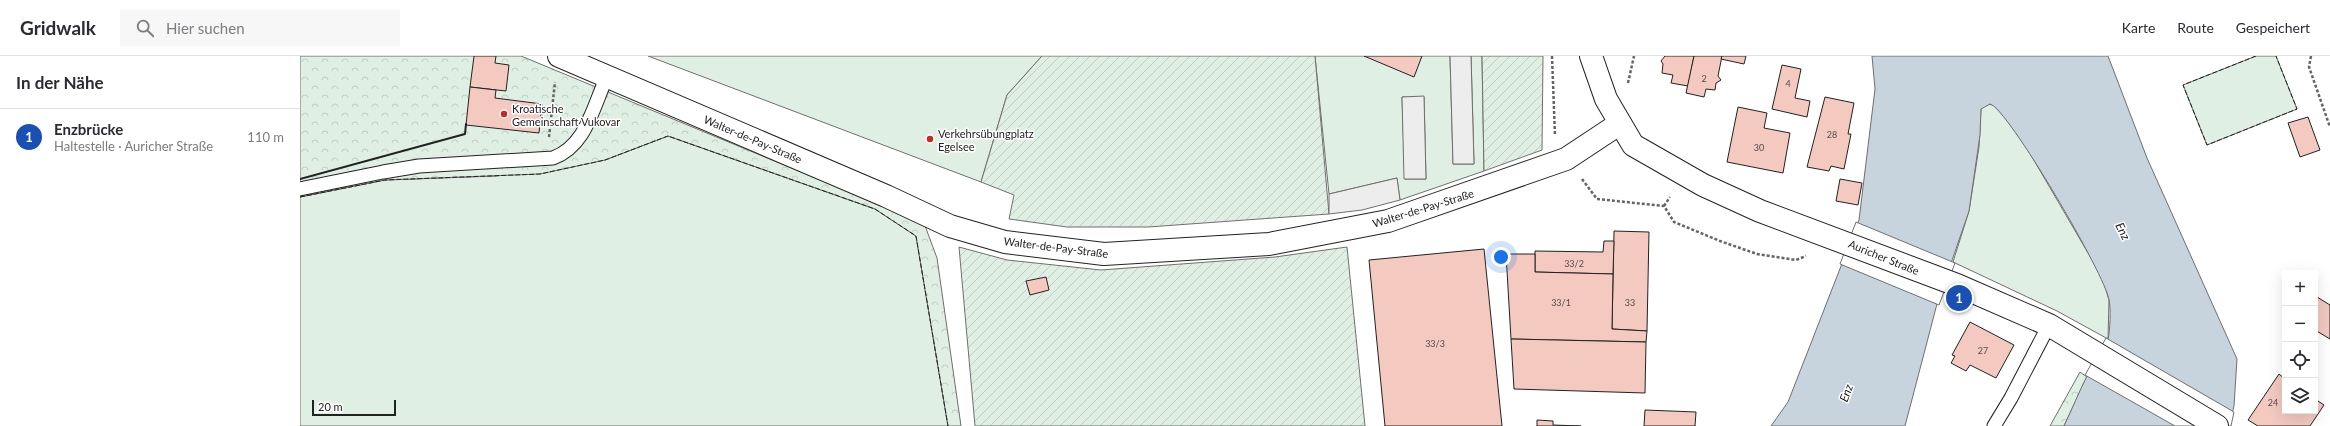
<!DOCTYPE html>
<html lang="de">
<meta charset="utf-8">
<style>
body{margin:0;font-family:Lato,sans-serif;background:#f7f7f7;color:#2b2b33}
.controls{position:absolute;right:12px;bottom:12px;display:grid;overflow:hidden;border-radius:0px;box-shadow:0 4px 16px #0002}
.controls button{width:36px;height:36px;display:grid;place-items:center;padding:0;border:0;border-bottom:1px solid #e1e1e2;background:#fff;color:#2b2b33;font:20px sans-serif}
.scale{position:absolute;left:12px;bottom:10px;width:84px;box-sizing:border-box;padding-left:4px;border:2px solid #222;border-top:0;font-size:11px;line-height:14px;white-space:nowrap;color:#222;-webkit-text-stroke:3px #fff;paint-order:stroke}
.you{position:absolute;left:1201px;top:201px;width:14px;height:14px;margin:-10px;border:3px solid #fff;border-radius:50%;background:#1a73e8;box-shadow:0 0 0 6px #1a73e833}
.badge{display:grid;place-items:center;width:26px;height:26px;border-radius:50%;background:#111827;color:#fff;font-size:13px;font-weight:700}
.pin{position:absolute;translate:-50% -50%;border:2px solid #fff;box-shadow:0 1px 4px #0006}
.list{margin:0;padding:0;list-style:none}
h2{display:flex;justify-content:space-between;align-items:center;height:52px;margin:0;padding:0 16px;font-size:17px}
h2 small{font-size:13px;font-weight:400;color:#7c7c81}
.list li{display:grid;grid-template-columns:26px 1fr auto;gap:12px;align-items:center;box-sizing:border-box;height:56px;padding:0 16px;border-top:1px solid #e1e1e2}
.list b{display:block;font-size:15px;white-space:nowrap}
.list p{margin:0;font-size:13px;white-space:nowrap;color:#7c7c81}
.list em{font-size:13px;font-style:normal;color:#7c7c81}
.icon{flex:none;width:22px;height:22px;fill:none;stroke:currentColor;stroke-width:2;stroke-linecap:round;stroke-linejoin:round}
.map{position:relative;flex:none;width:2030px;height:370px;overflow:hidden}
header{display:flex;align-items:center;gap:24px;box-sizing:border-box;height:56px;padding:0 20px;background:#fff;border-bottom:1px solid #e1e1e2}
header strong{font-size:19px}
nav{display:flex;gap:22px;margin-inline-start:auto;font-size:14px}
.search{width:280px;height:36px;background:#f7f7f7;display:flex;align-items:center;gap:10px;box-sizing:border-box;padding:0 14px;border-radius:0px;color:#7c7c81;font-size:15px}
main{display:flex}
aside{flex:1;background:#fff}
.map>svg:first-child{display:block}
</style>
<header>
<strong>Gridwalk</strong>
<div class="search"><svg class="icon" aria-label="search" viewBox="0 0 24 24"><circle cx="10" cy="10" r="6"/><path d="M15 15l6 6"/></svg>Hier suchen</div>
<nav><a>Karte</a><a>Route</a><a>Gespeichert</a></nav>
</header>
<main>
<aside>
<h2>In der Nähe<small></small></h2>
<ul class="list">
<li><span class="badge" style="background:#1a4fb4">1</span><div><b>Enzbrücke</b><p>Haltestelle · Auricher Straße</p></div><em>110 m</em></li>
</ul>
</aside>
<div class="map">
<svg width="2030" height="370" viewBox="0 0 2030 370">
<defs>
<pattern id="forest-crowns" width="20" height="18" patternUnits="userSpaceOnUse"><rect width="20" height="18" fill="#e0efe3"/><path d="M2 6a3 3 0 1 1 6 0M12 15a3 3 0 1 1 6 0" fill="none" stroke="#c0cdc2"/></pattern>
<pattern id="garden-furrows" width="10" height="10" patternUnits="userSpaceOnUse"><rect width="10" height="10" fill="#e0efe3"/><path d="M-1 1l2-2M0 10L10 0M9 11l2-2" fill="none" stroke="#c0cdc2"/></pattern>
</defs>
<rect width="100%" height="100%" fill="#fff"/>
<g fill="#e0efe3" stroke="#6f6f6f" fill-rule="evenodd">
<polygon points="348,0 742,0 707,39 681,126"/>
<path d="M1015 0H1150L1153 108H1174L1171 0H1182L1184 115 1100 144 1097 122 1029 138ZM1102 41H1124L1126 123H1105Z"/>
<polygon points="1956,0 1976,0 1997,53 1907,89 1883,29"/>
<polygon points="1686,48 1693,49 1704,60 1728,94 1802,221 1809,244 1808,283 1757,255 1653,206 1669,155 1679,91 1681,53"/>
<polygon points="368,80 575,153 616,180 648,370 0,370 0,141 85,124 196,120 305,104"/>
</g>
<g fill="url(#forest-crowns)" stroke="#6f6f6f">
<polygon points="0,0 221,0 624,167 637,202 661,370 648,370 616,180 575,153 368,80 305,104 240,118 85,124 0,141"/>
<polygon points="1780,316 1787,321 1764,370 1750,370"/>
</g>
<g fill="url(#garden-furrows)" stroke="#6f6f6f">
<polygon points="742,0 1015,0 1029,158 848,171 767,171 709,163 714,139 681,126 707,39"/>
<polygon points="1182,0 1243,0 1242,94 1184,115"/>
<polygon points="659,191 707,204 801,214 975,201 1047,191 1065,370 675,370"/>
</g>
<g fill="#ededed" stroke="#6f6f6f">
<polygon points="1150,0 1171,0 1174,108 1153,108"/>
<polygon points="1124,40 1126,123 1104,123 1102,41"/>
<polygon points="1097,122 1100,144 1062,154 1029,158 1029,138"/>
</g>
<path fill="#c7d3dd" stroke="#6f6f6f" d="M1572 0H1808L1847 102 1937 303 1934 350 1929 370H1764C1772 353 1779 336 1787 320 1793 309 1805 296 1808 283 1810 276 1811 251 1809 244 1806 220 1707 51 1690 48L1681 53 1680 79 1669 155 1637 248 1605 370H1471L1488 346 1559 164 1575 33Z"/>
<g fill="#fff" stroke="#6f6f6f">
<polygon points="1556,166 1655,207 1639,249 1540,208"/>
<polygon points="1806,282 1934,356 1931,370 1875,370 1785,319"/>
</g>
<g fill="#f3c9c0" stroke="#222">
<polygon points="174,0 196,0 195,7 209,9 206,35 170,31"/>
<polygon points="1064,0 1122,0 1114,21"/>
<polygon points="1365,0 1394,0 1388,30 1371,27 1373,19 1362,17 1363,8 1361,5"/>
<polygon points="1394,0 1422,0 1418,20 1421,24 1416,27 1415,34 1406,33 1404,41 1386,37"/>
<polygon points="1422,0 1446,0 1444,8 1421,3"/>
<polygon points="1482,9 1501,13 1495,42 1510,45 1507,61 1472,53"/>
<polygon points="170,31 196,34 195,42 242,48 239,77 166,69"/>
<polygon points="1525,41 1554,47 1548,78 1551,78 1544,113 1531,110 1529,115 1507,111"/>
<polygon points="1438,51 1467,57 1464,72 1490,77 1483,117 1427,106"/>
<polygon points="2008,61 2020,94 2000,101 1988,67"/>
<polygon points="1540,123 1562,127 1558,149 1536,145"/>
<polygon points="1314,175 1349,176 1347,275 1312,273"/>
<polygon points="1304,185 1314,185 1313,218 1235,216 1235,195 1303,196"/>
<polygon points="1184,193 1202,370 1085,370 1069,204"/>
<polygon points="1206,198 1235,198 1235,216 1313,218 1312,273 1347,275 1346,286 1211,283"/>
<polygon points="746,221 749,234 730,239 726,225"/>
<polygon points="2017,241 2030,249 2030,283 2015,274"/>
<polygon points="1670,266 1714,289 1696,322 1670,309 1666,315 1651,307 1655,300 1652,299"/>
<polygon points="1211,283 1346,286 1345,337 1214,333"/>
<polygon points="1979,318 1985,323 1985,355 2015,355 2015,343 2024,349 2010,370 1958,370 1948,364"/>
<polygon points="1345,354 1396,356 1395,370 1344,370"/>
<polygon points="1237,364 1253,365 1253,369 1281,370 1237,370"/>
</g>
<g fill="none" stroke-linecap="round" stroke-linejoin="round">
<g stroke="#222" stroke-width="15">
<g id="service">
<path d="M0 133 83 116 119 110 253 102C285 90 292 55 305 25"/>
<polyline points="1694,370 1711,342 1749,269"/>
</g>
</g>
<g stroke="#222" stroke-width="24">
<polyline id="minor" points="259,0 586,140 650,170 705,186 804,198 969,188 1088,165 1266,103 1319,68"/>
</g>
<g stroke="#222" stroke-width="24">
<polyline id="tertiary" points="1291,0 1306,43 1333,89 1403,129 1460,155 1657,229 1749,269 1917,370"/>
</g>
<g stroke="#646464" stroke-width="2.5" stroke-dasharray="3 2" stroke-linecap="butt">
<polyline points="1252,0 1255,80"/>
<polyline points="2011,0 2009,11 2030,71"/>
<polyline points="1328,27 1334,0"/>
<polyline points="249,81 255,26"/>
<polyline points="1282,123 1297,143 1364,150 1374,166 1420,185 1457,198 1496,204 1506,200"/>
<polyline points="1364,150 1370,141"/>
</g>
<use href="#service" stroke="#fff" stroke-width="13"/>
<use href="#minor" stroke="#fff" stroke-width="22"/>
<use href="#tertiary" stroke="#fff" stroke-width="22"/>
<g stroke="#222" stroke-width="1" stroke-dasharray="5 2" stroke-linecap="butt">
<polyline points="1956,0 1883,29 1907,89 1997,53 1976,0"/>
<polyline points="0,141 85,124 240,118 305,104 368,80 575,153 616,180 648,370"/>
</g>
<polyline stroke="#222" stroke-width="2" points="0,123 165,78 166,68"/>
</g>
<g fill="#c62828" stroke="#fff" stroke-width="1.5">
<circle cx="204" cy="58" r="4"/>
<circle cx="630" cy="83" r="4"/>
</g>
<g text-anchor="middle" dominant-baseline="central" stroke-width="3" stroke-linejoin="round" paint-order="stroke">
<g font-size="9" fill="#564c4a">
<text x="1404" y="22">2</text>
<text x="1488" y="27">4</text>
<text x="1532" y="78">28</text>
<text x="1459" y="91">30</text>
<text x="1274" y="207">33/2</text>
<text x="1261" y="246">33/1</text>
<text x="1330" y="246">33</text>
<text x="1135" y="287">33/3</text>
<text x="1683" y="294">27</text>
<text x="1973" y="346">24</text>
</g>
<g font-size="11" fill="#222" stroke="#fff" text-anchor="start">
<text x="212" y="52">Kroatische<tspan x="212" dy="13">Gemeinschaft Vukovar</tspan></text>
<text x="638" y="77">Verkehrsübungplatz<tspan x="638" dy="13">Egelsee</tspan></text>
</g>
<g font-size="11" fill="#222" stroke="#fff">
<text transform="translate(453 83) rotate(23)">Walter-de-Pay-Straße</text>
<text transform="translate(1123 152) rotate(-17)">Walter-de-Pay-Straße</text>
<text transform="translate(756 191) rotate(7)">Walter-de-Pay-Straße</text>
<text transform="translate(1584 201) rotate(22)">Auricher Straße</text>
</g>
<g font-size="12" font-style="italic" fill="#222" stroke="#fff">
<text transform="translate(1823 175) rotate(63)">Enz</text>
<text transform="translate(1546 337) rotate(-70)">Enz</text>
</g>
</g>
</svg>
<div class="controls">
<button>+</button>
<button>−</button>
<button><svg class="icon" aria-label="locate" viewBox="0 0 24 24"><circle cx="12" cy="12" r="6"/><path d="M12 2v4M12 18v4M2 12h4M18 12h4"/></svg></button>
<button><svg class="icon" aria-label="layers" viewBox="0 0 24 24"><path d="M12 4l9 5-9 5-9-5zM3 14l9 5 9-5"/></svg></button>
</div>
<div class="scale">20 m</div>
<div class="you"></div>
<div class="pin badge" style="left:1659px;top:242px;background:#1a4fb4">1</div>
</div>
</main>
